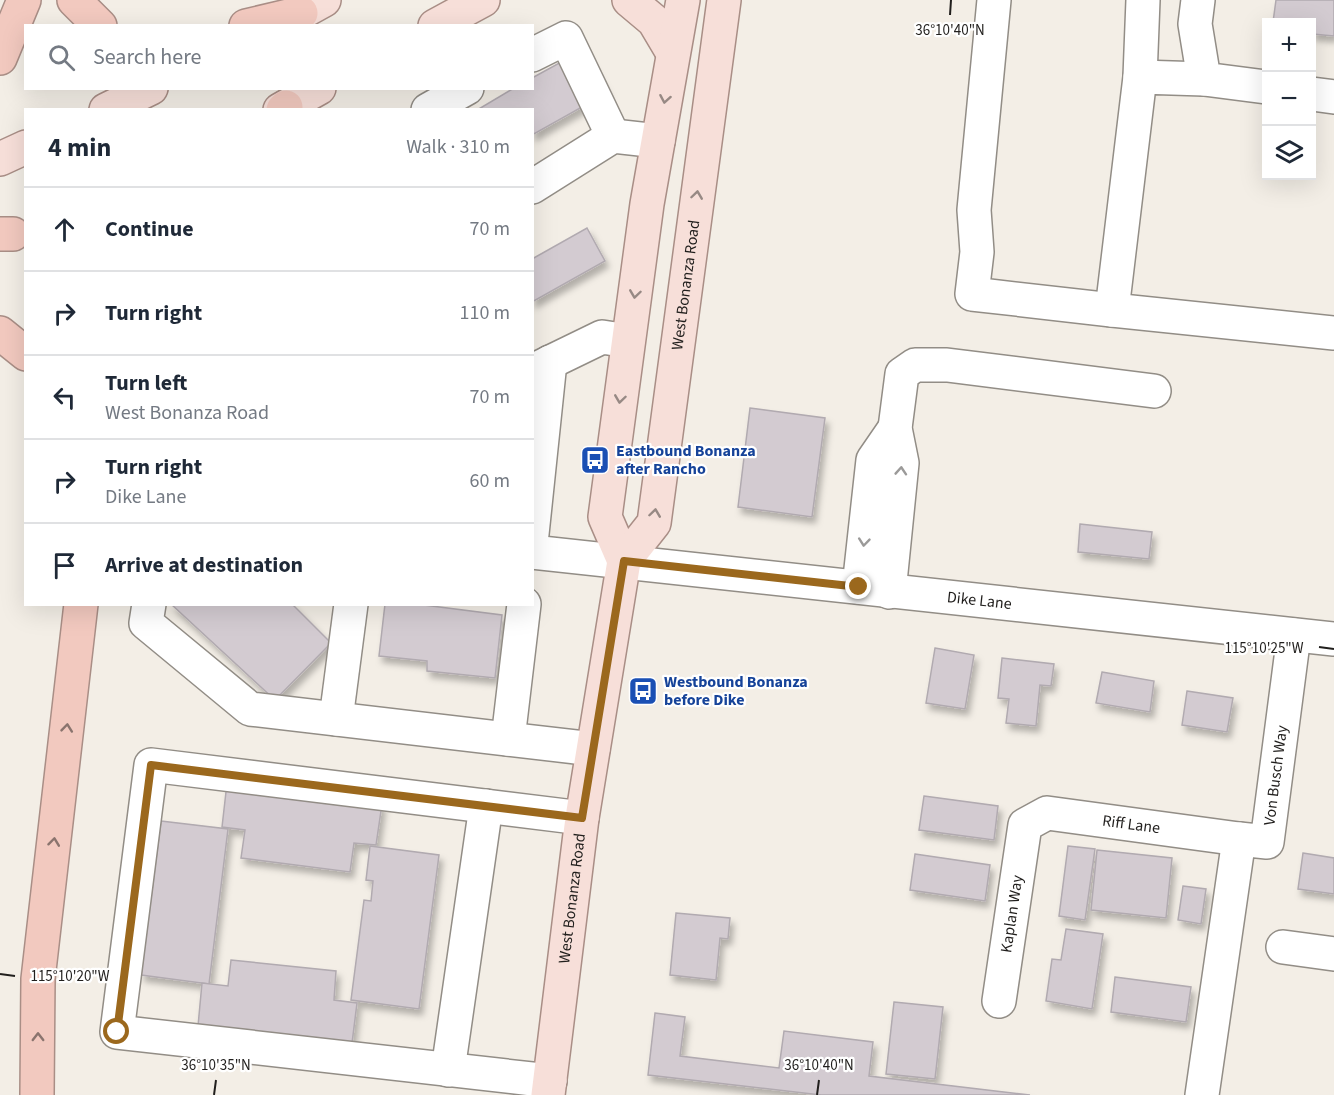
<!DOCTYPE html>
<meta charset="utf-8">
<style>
body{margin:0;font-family:"Source Sans 3",sans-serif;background:#f6f6f7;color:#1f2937}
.controls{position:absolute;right:18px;top:18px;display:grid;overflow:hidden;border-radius:0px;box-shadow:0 6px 24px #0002}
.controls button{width:54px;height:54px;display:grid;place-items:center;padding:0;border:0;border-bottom:2px solid #e0e1e3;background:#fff;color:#1f2937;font:30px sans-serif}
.stop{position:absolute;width:18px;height:18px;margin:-14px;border:4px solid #9b681d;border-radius:50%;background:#fff}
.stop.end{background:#9b681d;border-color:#fff;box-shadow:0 2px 6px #0008}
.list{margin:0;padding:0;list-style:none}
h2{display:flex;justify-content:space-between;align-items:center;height:78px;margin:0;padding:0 24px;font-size:26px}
h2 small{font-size:20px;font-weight:400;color:#747a83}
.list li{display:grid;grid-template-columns:39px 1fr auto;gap:18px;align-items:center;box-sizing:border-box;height:84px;padding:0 24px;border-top:2px solid #e0e1e3}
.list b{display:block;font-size:22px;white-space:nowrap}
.list p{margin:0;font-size:20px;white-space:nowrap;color:#747a83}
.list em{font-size:20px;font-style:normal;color:#747a83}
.icon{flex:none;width:33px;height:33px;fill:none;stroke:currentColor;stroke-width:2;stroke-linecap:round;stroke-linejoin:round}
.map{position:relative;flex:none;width:1334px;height:1095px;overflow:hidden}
.search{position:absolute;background:#fff;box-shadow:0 6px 24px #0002;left:24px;top:24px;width:510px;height:66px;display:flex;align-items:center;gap:15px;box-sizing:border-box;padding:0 21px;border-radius:0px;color:#747a83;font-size:22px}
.panel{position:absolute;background:#fff;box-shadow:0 6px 24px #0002;left:24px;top:108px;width:510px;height:498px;border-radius:0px}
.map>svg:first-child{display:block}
</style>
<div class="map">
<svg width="1334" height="1095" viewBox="0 0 1334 1095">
<defs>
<filter id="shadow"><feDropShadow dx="3.5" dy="6" stdDeviation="3" flood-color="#0004"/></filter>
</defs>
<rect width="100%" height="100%" fill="#f3eee6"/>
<g fill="#d3cbd1" stroke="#b1aab0" stroke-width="1.5" filter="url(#shadow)">
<polygon points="1276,0 1334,0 1334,36 1312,34 1312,22 1273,22"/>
<polygon points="583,50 607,93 532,135 532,110 477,110 514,88 532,88 532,78"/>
<polygon points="587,228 605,261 532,302 532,259"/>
<polygon points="750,408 825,418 812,517 738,507"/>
<polygon points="1080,524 1152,532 1149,559 1078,552"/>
<polygon points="171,604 292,604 331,643 275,700"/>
<polygon points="385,604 416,604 502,615 495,678 427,671 427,661 379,656"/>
<polygon points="935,648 974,655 965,709 926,703"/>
<polygon points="1002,658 1054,664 1051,686 1040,685 1036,726 1006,723 1009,699 998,698"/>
<polygon points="1102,672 1154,681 1150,712 1096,703"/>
<polygon points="1187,691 1233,698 1227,732 1182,725"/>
<polygon points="227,783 382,804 376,845 354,843 350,872 241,858 245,830 222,827"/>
<polygon points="924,796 998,806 994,840 919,830"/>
<polygon points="161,821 228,829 209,984 141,975"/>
<polygon points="370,846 439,855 419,1009 351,1000 364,900 371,901 373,881 366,880"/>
<polygon points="1068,846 1095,849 1085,920 1059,916"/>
<polygon points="1097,850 1172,858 1166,918 1091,910"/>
<polygon points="1303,853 1334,858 1334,894 1298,889"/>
<polygon points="915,854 990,865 985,901 910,890"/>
<polygon points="1183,886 1206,889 1201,924 1178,920"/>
<polygon points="676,913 730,918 728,939 720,938 716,980 670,975"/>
<polygon points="1066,929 1103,934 1092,1009 1046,1001 1052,959 1061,960"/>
<polygon points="231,960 336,971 334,1000 357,1003 352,1043 198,1026 202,983 228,986"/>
<polygon points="1115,977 1191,987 1186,1022 1111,1012"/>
<polygon points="894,1002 943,1007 935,1079 886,1074"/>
<polygon points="655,1013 685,1017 680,1056 779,1068 784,1031 873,1042 869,1076 1030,1095 821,1095 648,1075"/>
</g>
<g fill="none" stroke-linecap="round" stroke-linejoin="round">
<g stroke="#928d86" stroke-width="36">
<g id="minor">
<polyline points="994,0 974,210 977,252 972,294 1112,310"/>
<polyline points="1198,0 1195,24 1204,79 1266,87"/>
<polyline points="532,55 566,38 613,136"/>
<polyline points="1140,77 1143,0"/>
<polyline points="1204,79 1140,77 1112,310 1334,333"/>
<polyline points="1312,94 1334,97"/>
<polyline points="428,110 467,88"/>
<polyline points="532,187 613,136 658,141"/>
<polyline points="532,371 602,337 628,341"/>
<polyline points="532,534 550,362"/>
<path id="s1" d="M532 552 1334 639"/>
<polyline points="859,587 873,460 895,428"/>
<polyline points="889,592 902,463 895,428 902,374 915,365 947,365 1154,391"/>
<polyline points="149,604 146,623 250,709 593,749"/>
<polyline points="336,719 351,604"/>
<polyline points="508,739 524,604"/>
<polyline points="1283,947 1334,954"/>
<path id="s2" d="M999 1001 1025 825 1047 813 1239 839"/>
<polyline points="448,1070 486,806"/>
<polyline points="550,1081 117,1032 151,765 582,818"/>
<path id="s3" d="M1202 1095 1239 839 1267 842 1294 635"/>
</g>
</g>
<g stroke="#a98e86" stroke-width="36">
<g id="major">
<polyline points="629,0 654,21 673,53"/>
<polyline points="277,26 324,0"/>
<polyline points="435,26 483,0"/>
<polyline points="106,110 151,88"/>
<polyline points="280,110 319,88"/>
<polyline points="0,159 26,147"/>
<polyline points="624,561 605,517 647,204 683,0"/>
<path id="s4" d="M548 1095 582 818 624 561 654 523 724 0"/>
</g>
</g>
<g stroke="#a98e86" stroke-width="36">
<g id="highway">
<polyline points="74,0 100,26"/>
<polyline points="246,26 301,13"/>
<polyline points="0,58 24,0"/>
<polyline points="283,110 286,107"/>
<polyline points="0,234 13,234"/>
<polyline points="0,333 26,354"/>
<polyline points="37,1095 38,979 81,604"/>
</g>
</g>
<use href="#minor" stroke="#fff" stroke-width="33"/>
<use href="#major" stroke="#f7dfd9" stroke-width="33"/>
<use href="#highway" stroke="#f2c9bf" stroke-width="33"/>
</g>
<defs><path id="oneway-chevron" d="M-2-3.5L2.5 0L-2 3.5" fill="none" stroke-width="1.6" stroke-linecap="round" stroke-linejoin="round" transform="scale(1.5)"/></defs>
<g stroke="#978984">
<use href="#oneway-chevron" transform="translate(665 99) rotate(100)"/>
<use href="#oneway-chevron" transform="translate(697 195) rotate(-82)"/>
<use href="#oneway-chevron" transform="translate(635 294) rotate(98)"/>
<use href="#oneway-chevron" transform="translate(620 399) rotate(98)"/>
<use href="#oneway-chevron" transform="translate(655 513) rotate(-82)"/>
</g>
<g stroke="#9b9a99">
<use href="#oneway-chevron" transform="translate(901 471) rotate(-86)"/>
<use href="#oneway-chevron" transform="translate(864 542) rotate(96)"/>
</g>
<g stroke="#8a746e">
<use href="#oneway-chevron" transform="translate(67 728) rotate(-84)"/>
<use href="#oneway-chevron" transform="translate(54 842) rotate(-83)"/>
<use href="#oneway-chevron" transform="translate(38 1037) rotate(-90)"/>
</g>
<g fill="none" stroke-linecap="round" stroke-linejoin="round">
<polyline stroke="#9b681d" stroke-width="8" points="117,1032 151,765 582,818 624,561 859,587"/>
</g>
<path fill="none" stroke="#211f1d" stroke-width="2" d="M950 15 951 0M1319 647 1334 649M0 974 15 976M214 1095 216 1080M817 1095 819 1080"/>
<defs>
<g id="bus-square" transform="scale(1.5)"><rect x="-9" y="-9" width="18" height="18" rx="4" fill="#1a4fb4" stroke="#fff"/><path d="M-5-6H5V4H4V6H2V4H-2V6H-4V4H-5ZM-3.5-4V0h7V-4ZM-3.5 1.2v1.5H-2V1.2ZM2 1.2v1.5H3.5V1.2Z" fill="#fff"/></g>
</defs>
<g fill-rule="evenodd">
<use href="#bus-square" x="595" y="460"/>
<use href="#bus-square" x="643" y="691"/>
</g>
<g text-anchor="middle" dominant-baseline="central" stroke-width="4.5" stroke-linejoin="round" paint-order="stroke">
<g font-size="16" fill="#211f1d" stroke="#fff">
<text stroke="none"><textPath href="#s4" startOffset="828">West Bonanza Road</textPath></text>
<text stroke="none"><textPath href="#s1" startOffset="450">Dike Lane</textPath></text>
<text stroke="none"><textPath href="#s3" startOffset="354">Von Busch Way</textPath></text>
<text stroke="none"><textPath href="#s2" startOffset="288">Riff Lane</textPath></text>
<text stroke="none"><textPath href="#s4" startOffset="198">West Bonanza Road</textPath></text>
<text stroke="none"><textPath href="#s2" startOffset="88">Kaplan Way</textPath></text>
</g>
<g font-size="16" font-weight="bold" fill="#164399" stroke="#fff" text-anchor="start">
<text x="616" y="451">Eastbound Bonanza<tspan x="616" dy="18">after Rancho</tspan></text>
<text x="664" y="682">Westbound Bonanza<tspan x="664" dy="18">before Dike</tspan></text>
</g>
</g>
<g font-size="15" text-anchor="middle" fill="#211f1d" stroke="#fff" stroke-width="4.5" stroke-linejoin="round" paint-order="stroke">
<text x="950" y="35">36°10'40"N</text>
<text x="1264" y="653">115°10'25"W</text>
<text x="70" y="981">115°10'20"W</text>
<text x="216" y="1070">36°10'35"N</text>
<text x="819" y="1070">36°10'40"N</text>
</g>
</svg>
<div class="controls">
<button>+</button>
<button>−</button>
<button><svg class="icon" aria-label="layers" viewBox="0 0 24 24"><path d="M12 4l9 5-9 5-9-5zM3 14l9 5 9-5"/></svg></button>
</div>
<div class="stop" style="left:117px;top:1032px"></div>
<div class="stop end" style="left:859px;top:587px"></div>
<div class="search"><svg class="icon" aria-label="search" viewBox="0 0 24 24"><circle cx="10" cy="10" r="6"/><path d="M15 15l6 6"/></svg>Search here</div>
<section class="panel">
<h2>4 min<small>Walk · 310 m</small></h2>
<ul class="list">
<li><svg class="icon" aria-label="ahead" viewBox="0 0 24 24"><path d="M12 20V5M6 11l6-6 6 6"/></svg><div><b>Continue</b></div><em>70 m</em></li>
<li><svg class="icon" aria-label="right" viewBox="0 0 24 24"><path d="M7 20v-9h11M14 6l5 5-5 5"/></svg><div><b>Turn right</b></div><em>110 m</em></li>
<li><svg class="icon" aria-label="left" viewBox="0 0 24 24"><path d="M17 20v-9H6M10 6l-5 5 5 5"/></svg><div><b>Turn left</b><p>West Bonanza Road</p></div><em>70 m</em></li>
<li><svg class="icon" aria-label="right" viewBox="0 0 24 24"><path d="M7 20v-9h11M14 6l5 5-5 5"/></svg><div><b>Turn right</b><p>Dike Lane</p></div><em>60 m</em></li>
<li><svg class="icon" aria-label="arrive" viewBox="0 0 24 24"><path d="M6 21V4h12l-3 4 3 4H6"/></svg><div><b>Arrive at destination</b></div></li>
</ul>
</section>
</div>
